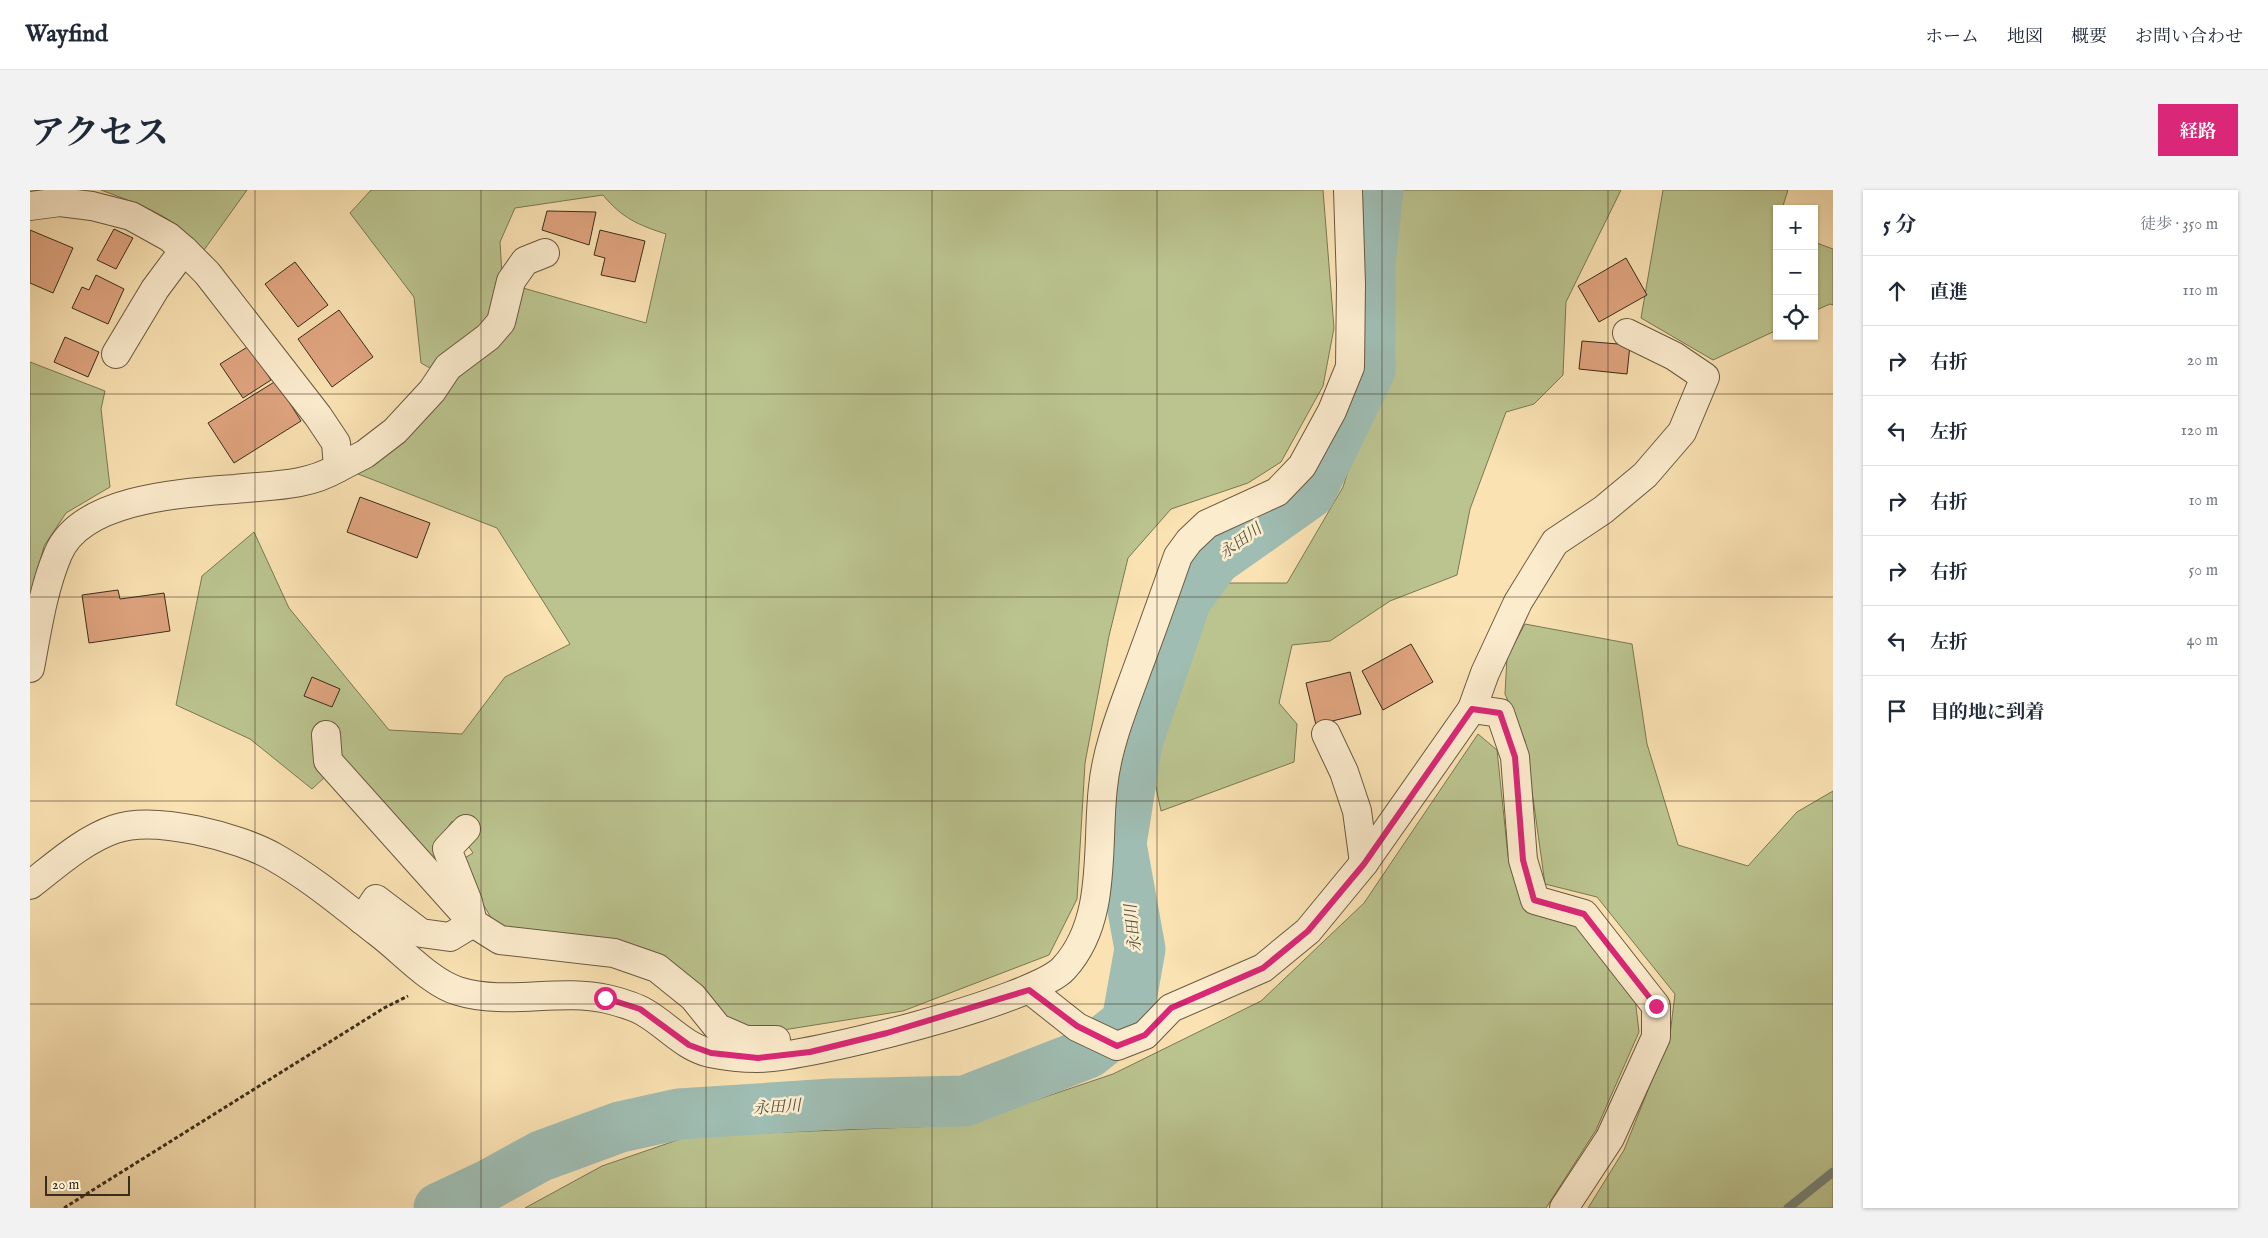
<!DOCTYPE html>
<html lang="ja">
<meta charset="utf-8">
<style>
body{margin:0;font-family:"IM FELL English","Noto Serif JP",serif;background:#f2f2f3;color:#1f2937}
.controls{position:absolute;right:15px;top:15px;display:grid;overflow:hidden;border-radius:0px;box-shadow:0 1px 4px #0004}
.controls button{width:45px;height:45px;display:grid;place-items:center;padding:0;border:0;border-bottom:1px solid #e0e1e3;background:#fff;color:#1f2937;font:25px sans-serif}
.scale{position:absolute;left:15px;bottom:12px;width:85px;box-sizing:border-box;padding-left:5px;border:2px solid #3a2c1a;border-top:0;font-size:14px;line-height:18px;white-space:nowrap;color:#3a2c1a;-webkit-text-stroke:4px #fcecce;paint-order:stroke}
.stop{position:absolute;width:15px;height:15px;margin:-11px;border:4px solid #db2777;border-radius:50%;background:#fff}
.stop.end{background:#db2777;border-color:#fff;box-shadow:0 1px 5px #0008}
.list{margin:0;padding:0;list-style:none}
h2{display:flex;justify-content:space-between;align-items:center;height:65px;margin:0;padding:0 20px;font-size:21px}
h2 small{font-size:16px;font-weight:400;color:#747a83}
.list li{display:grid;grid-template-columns:32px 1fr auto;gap:15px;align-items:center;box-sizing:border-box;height:70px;padding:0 20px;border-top:1px solid #e0e1e3}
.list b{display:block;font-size:19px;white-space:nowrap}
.list em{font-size:16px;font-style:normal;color:#747a83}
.icon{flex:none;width:28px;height:28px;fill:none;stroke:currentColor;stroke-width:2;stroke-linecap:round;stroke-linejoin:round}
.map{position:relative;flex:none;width:1803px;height:1018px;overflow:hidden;border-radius:0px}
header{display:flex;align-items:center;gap:30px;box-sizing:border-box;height:70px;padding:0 25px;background:#fff;border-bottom:1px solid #e0e1e3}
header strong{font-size:24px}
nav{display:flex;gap:28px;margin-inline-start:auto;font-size:18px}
.intro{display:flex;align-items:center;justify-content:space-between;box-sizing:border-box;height:120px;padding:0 30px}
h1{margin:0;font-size:35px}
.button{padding:12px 22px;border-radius:0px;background:#db2777;color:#fff;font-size:18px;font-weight:700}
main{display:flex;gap:30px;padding:0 30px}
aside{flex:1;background:#fff;border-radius:0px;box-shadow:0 1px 4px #0004}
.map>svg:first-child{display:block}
</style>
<header>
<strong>Wayfind</strong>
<nav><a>ホーム</a><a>地図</a><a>概要</a><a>お問い合わせ</a></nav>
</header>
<div class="intro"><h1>アクセス</h1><a class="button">経路</a></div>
<main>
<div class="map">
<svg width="1803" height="1018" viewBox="0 0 1803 1018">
<rect width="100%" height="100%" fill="#fae2b3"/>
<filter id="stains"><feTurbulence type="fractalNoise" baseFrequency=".004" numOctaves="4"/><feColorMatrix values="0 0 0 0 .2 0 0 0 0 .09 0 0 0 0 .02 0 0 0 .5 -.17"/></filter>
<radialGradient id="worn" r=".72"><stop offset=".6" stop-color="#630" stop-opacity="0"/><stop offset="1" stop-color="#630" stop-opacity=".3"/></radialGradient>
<g fill="#bbc48f" stroke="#7a7854">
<path d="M71 0H217L174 60C140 24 116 17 71 0Z"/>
<path d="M341 0H1293L1304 138 1293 196 1251 272 1218 293 1141 319 1098 368 1079 446 1055 573 1047 709 1019 765 873 821 734 843 693 829 645 774 585 754 488 745 463 731 428 672 443 663 422 631 406 655 419 696 311 572 282 599 220 549 146 515 172 386 224 342 259 418 359 540 432 544 475 487 540 454 467 338 323 282 493 98 616 133 636 44C608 35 592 28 573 5L485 18 470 52 472 85 467 124 407 182 391 173 384 107 320 23Z"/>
<polygon points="1373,0 1591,0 1536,112 1533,185 1504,214 1476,222 1440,319 1427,385 1360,411 1300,451 1262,455 1249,513 1267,534 1264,572 1131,621 1124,588 1140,509 1184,393 1257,393 1313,297 1355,164 1363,26"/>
<polygon points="1633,0 1758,0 1752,19 1747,19 1747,140 1683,170 1611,128"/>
<polygon points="1784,52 1803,59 1803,115 1800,114 1784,121"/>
<polygon points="0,172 75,201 71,219 80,297 36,323 14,356 0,413"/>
<polygon points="1495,434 1602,454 1617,554 1648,655 1718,676 1767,622 1803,601 1803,1018 1558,1018 1594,960 1640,845 1645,804 1567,707 1515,694 1495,551 1475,504 1477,467"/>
<polygon points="1448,544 1467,560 1478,666 1494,716 1546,734 1605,808 1609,842 1566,940 1516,1018 495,1018 572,976 659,946 932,935 1083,884 1231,811 1334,713"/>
</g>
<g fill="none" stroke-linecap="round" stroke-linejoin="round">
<polyline stroke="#778376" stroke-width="9" points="1758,1018 1803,982"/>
<polyline stroke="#9fbdb3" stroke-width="51" points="409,1018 458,995 511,966 590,937 649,924 802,914 935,911 1058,863 1097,832 1110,759 1091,654 1107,553 1156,410 1185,370 1280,303 1340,180 1340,74 1348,0"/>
</g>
<g fill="#e0a580" stroke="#3a2c1a">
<polygon points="517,21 566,22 559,55 512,40"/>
<polygon points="84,39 103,48 86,79 67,70"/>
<polygon points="0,40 43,58 23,103 0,93"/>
<polygon points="570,40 615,51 605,92 571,85 575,68 564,65"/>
<polygon points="1596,68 1617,105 1569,132 1548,96"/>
<polygon points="265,72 298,115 268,137 235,94"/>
<polygon points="66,85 94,99 78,134 42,118 52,97 59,100"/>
<polygon points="309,120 343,167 302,197 268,149"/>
<polygon points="35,147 69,162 58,187 24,172"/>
<polygon points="1552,151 1600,155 1597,184 1549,179"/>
<polygon points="219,156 241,190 213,208 190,174"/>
<polygon points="246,191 271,231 204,273 178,233"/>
<polygon points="330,307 400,333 387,368 317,342"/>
<polygon points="88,400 90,409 134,403 140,441 59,453 52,405"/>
<polygon points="1381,454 1403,492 1353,520 1332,481"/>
<polygon points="1320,482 1331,524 1286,535 1276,493"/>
<polygon points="282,487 310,499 302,517 274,506"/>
</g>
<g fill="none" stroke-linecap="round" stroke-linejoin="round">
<g stroke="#6a5a40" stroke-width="30">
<g id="minor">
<path d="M0 16 30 12 62 16 101 26 139 47 154 60 177 83 288 226 306 253 308 278C275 297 242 295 205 299 153 303 51 308 28 364 13 399 7 441 0 478"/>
<polyline points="86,164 125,99 154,60"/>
<polyline points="308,278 335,264 365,241 402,201 418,177 458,147 471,132 481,91 495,71 515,63"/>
<polyline points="1442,519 1455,483 1488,412 1525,352 1573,320 1615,285 1652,242 1675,187 1644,166 1597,143"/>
<polyline points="1296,544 1314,582 1327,621 1334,673"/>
<polyline points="296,545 298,571 443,733 470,750 584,763 627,778 663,807 688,838 716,850 746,850"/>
<path d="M0 695C26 675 53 650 85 639 125 625 209 647 244 667 281 688 313 715 346 741 371 759 399 792 428 801 476 816 529 798 577 809 589 812 604 816 614 822 637 835 654 857 680 863 695 866 713 868 727 868 775 869 1006 810 1034 778 1078 730 1066 656 1073 597 1077 556 1094 516 1108 477 1122 440 1135 403 1148 366L1159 351 1177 334 1247 302 1272 276 1302 221 1320 177 1321 94 1318 0"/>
<polyline points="332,730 346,709 391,743 420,747 443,733 438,712 417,659 436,639"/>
<polyline points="999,799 1047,837 1087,856 1115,845 1141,818 1233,778 1278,741 1334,673 1442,519 1470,523 1485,567 1493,670 1505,710 1554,724 1626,816 1626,847 1580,948 1534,1018"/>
</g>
</g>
<polyline stroke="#3a2c1a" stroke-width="3" stroke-dasharray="4 2.5" stroke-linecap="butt" points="34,1018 354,818 378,806"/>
<use href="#minor" stroke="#fcecce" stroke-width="28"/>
</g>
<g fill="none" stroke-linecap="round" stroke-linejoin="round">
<polyline stroke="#db2777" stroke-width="6" points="575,808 610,819 659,855 681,863 728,868 780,862 857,843 999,800 1047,836 1087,856 1115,845 1141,818 1233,778 1278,741 1334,674 1442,519 1470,523 1485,567 1493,670 1504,710 1554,724 1626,816"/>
</g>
<path fill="none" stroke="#3a2c1a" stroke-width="1" stroke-opacity="0.55" d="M225 0V1018M451 0V1018M676 0V1018M902 0V1018M1127 0V1018M1352 0V1018M1578 0V1018M0 204H1803M0 407H1803M0 611H1803M0 814H1803"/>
<g text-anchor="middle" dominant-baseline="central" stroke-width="5" stroke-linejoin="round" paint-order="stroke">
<g font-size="16" font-style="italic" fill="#535040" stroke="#fcecce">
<text transform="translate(1211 352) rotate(-36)">永田川</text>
<text transform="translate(1104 738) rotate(-96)">永田川</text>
<text transform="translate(747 918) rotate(-4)">永田川</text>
</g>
</g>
<rect width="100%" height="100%" filter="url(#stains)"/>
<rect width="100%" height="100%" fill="url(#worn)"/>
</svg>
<div class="controls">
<button>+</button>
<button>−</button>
<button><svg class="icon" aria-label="locate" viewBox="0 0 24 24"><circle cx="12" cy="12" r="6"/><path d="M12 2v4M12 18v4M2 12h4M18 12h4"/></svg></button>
</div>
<div class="scale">20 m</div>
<div class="stop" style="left:575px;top:808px"></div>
<div class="stop end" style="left:1626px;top:816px"></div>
</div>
<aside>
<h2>5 分<small>徒歩 · 350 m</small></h2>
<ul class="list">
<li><svg class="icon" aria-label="ahead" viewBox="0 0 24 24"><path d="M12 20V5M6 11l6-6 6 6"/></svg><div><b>直進</b></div><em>110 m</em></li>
<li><svg class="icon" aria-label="right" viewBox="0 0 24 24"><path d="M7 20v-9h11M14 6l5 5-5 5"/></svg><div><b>右折</b></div><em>20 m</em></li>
<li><svg class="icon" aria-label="left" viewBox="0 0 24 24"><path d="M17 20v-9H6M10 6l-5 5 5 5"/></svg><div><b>左折</b></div><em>120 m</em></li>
<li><svg class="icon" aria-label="right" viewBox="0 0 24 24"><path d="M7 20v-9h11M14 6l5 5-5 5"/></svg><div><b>右折</b></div><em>10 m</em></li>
<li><svg class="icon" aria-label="right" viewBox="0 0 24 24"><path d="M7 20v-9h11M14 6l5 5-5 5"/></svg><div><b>右折</b></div><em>50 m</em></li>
<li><svg class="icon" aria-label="left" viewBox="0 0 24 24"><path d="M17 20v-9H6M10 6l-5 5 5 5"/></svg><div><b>左折</b></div><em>40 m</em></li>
<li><svg class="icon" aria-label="arrive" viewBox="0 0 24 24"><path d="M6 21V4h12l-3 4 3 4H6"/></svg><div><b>目的地に到着</b></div></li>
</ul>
</aside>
</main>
